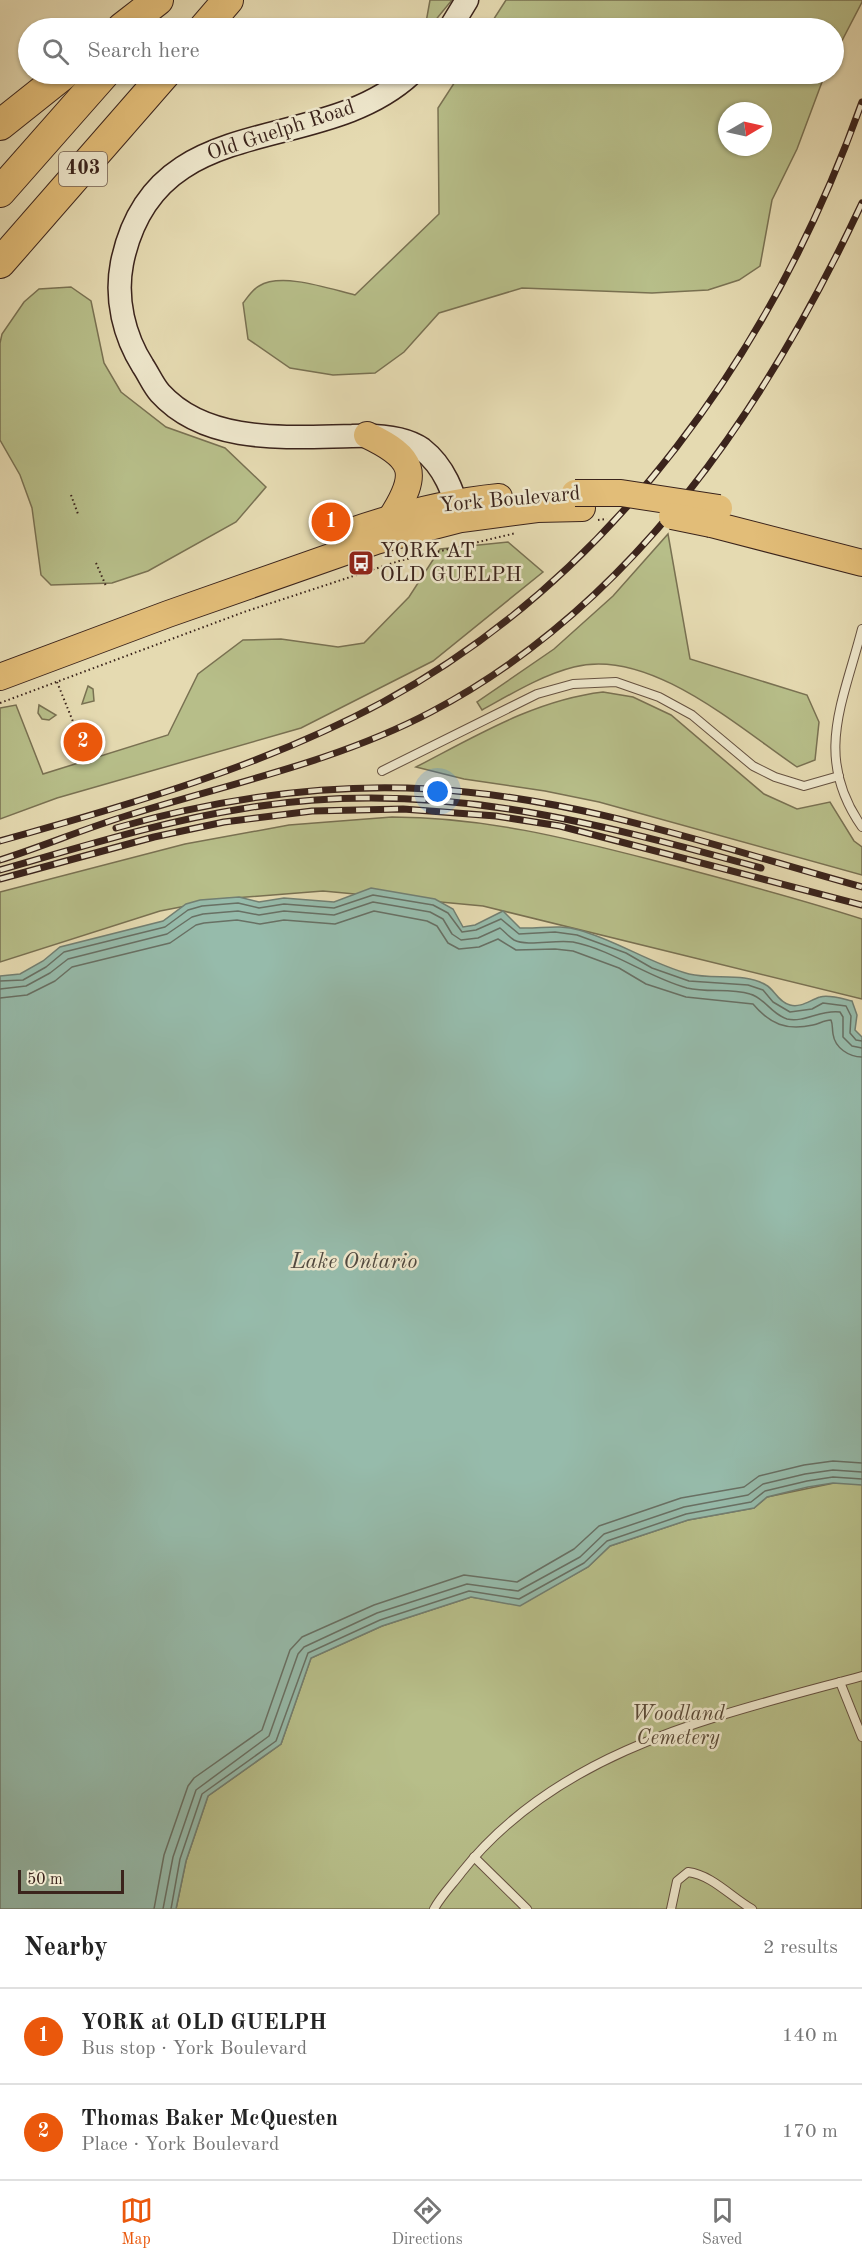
<!DOCTYPE html>
<meta charset="utf-8">
<style>
body{margin:0;font-family:"Old Standard TT",serif;background:#f6f6f6;color:#222}
.compass{position:absolute;left:718px;top:102px;width:54px;height:54px;border-radius:50%;background:#fff;box-shadow:0 2px 4px #0004;rotate:81deg}
.scale{position:absolute;left:18px;bottom:15px;width:106px;box-sizing:border-box;padding-left:6px;border:3px solid #3b241c;border-top:0;font-size:16px;line-height:21px;white-space:nowrap;color:#3b241c;-webkit-text-stroke:4px #eee7cc;paint-order:stroke}
.you{position:absolute;left:438px;top:792px;width:21px;height:21px;margin:-15px;border:4px solid #fff;border-radius:50%;background:#1a73e8;box-shadow:0 0 0 9px #1a73e833}
.badge{display:grid;place-items:center;width:39px;height:39px;border-radius:50%;background:#ea580c;color:#fff;font-size:20px;font-weight:700}
.pin{position:absolute;translate:-50% -50%;border:3px solid #fff;box-shadow:0 2px 6px #0006}
.list{margin:0;padding:0;list-style:none}
h2{display:flex;justify-content:space-between;align-items:center;height:78px;margin:0;padding:0 24px;font-size:26px}
h2 small{font-size:20px;font-weight:400;color:#767676}
.list li{display:grid;grid-template-columns:39px 1fr auto;gap:18px;align-items:center;box-sizing:border-box;height:96px;padding:0 24px;border-top:2px solid #e0e0e0}
.list b{display:block;font-size:22px;white-space:nowrap}
.list p{margin:0;font-size:20px;white-space:nowrap;color:#767676}
.list em{font-size:20px;font-style:normal;color:#767676}
.icon{flex:none;width:33px;height:33px;fill:none;stroke:currentColor;stroke-width:2;stroke-linecap:round;stroke-linejoin:round}
.map{position:relative;flex:none;width:862px;height:1909px;overflow:hidden}
.search{position:absolute;background:#fff;box-shadow:0 2px 4px #0004;left:18px;right:18px;top:18px;height:66px;display:flex;align-items:center;gap:15px;box-sizing:border-box;padding:0 21px;border-radius:33px;color:#767676;font-size:22px}
.sheet{height:270px;background:#fff}
nav{display:flex;justify-content:space-around;align-items:center;box-sizing:border-box;height:84px;border-top:2px solid #e0e0e0;background:#fff;font-size:16px;color:#767676}
nav a{display:grid;justify-items:center;gap:3px}
nav .on{color:#ea580c}
.map>svg:first-child{display:block}
</style>
<div class="map">
<svg width="862" height="1909" viewBox="0 0 862 1909">
<rect width="100%" height="100%" fill="#e5dab1"/>
<filter id="stains"><feTurbulence type="fractalNoise" baseFrequency=".00333" numOctaves="4"/><feColorMatrix values="0 0 0 0 .2 0 0 0 0 .09 0 0 0 0 .02 0 0 0 .5 -.17"/></filter>
<radialGradient id="worn" r=".72"><stop offset=".6" stop-color="#630" stop-opacity="0"/><stop offset="1" stop-color="#630" stop-opacity=".3"/></radialGradient>
<g fill="#b7be89" stroke="#797152" stroke-width="1.5" fill-rule="evenodd">
<polygon points="430,0 452,0 429,28 425,28"/>
<polygon points="506,0 862,0 862,2 834,56 834,28 488,28"/>
<path d="M460 74H825L797 149 772 200 760 266 739 280 708 290 652 293 522 288 439 313 404 352 375 373 333 375 290 368 248 339 243 303C247 298 253 289 259 286 282 272 330 289 355 295L439 214 438 108ZM727 111H763V147H727Z"/>
<polygon points="71,287 91,301 104,363 121,392 166,427 225,448 266,487 236,522 148,571 112,583 51,585 41,575 32,508 20,475 0,440 0,343 2,334 24,302 39,289"/>
<path d="M668 534 690 659 807 695 819 722 815 760 797 767C738 727 649 647 574 667 542 675 511 694 482 710L477 702 554 649 613 596Z"/>
<polygon points="508,542 543,572 433,661 301,728 57,798 0,819 0,708 16,705 43,774 168,735 198,674 243,640 281,639 338,647 364,643 409,597 440,549"/>
<polygon points="88,686 93,689 94,701 82,704"/>
<path d="M603 692 633 697 671 715 764 794 797 809 830 802 854 841 862 847V875L599 802 545 791 464 779 416 767C476 736 535 700 603 692Z"/>
<polygon points="39,705 56,715 49,720 42,719 38,713"/>
<path d="M392 817C483 817 567 838 656 861 725 879 794 897 862 919V999L483 906 323 891 222 899 160 911 0 962V892L185 844 289 825Z"/>
<polygon points="862,1474 862,1909 176,1909 186,1861 208,1796 281,1744 311,1658 382,1626 471,1597 520,1605 588,1567 610,1546 688,1520 754,1508 767,1497 834,1483"/>
</g>
<path fill="#96bbab" stroke="#727f72" stroke-width="1.5" d="M371 888 435 899 453 909 463 927 475 925 503 911 520 928C540 929 560 924 579 930 618 941 651 964 689 974 714 980 744 972 766 985 775 990 778 1002 790 1005 801 1008 810 1000 820 997 829 994 843 999 852 1001L857 1015 855 1030 862 1037V1485L833 1483 808 1487 767 1497 754 1508 688 1520 610 1546 588 1567 520 1606 471 1597 382 1626 311 1658 281 1744 208 1796 186 1861 176 1909H0V976L20 974 43 961 60 947 163 921 186 904 200 900 239 897 259 902 284 898 334 902Z"/>
<g fill="none" stroke-linecap="round" stroke-linejoin="round">
<g stroke="#687064" stroke-width="1.5">
<polyline points="0,981 23,980 46,967 64,952 165,927 188,910 202,906 238,903 259,908 284,904 334,908 373,895 433,905 448,913 462,932 476,930 501,919 519,934 555,932 577,935 626,953 652,968 689,981 748,985 763,990 773,1002 790,1012 812,1009 823,1003 846,1006 851,1016 850,1033 856,1040 862,1041"/>
<path d="M0 989 26 986 50 973 68 959 167 934 192 917 203 914 238 911 259 915 284 911 334 915 373 902 430 912 443 919 452 934 461 940 478 938 500 928C505 932 509 937 514 940 528 947 555 939 573 942 613 950 647 977 687 988 707 993 730 988 750 994 765 998 771 1014 787 1019 805 1023 821 1009 840 1012L843 1017V1037L852 1046 862 1048"/>
<path d="M0 998 27 995 55 981 72 967 170 943 196 925 204 923 237 920 260 924 284 920 335 924 374 911 427 921 437 926 448 943 459 949 479 947 498 939 516 950 555 949 573 951 619 968 646 984 686 997 753 1004C770 1024 786 1031 813 1025 819 1024 824 1020 831 1020 833 1025 832 1028 833 1034 835 1048 849 1057 862 1057"/>
<polyline points="154,1909 164,1855 188,1786 194,1778 262,1730 290,1650 302,1637 374,1605 464,1575 517,1582 574,1549 599,1526 681,1498 744,1487 759,1476 804,1465 833,1461 862,1463"/>
<polyline points="163,1909 173,1857 196,1790 269,1736 298,1654 304,1647 377,1613 467,1584 518,1591 580,1557 604,1534 684,1507 748,1495 763,1484 805,1474 833,1470 862,1472"/>
<polyline points="171,1909 180,1859 202,1794 276,1741 308,1653 380,1620 469,1591 519,1599 584,1563 607,1541 686,1514 751,1502 765,1491 807,1481 833,1477 862,1479"/>
</g>
<g stroke="#665241" stroke-width="10">
<g id="lane">
<path d="M862 629C843 703 813 757 862 827"/>
<polyline points="382,771 537,694 573,684 616,682 659,697 692,715 753,766 775,777 804,786 839,776"/>
<polyline points="840,1682 862,1737"/>
<polyline points="474,1857 527,1909"/>
<path d="M434 1909C441 1896 452 1885 461 1873 559 1749 716 1716 862 1676"/>
<path d="M671 1909 677 1881 688 1872C712 1875 731 1897 752 1909"/>
</g>
</g>
<g stroke="#3b241c" stroke-width="25">
<g id="secondary">
<polyline points="450,28 467,0"/>
<path d="M411 74C319 159 154 105 122 263 115 299 124 336 143 366 149 375 153 385 160 393 207 445 289 437 352 436 374 435 404 436 422 449 445 467 453 492 461 519"/>
</g>
</g>
<g stroke="#3b241c" stroke-width="28">
<g id="primary">
<path d="M367 435C415 458 420 473 391 518"/>
<polyline points="711,524 862,563"/>
<path d="M349 532C398 515 447 502 499 497"/>
<polyline points="0,677 168,614 376,541 461,519 537,509 582,508"/>
</g>
</g>
<g stroke="#3b241c" stroke-width="32">
<g id="highway">
<polyline points="122,28 158,0"/>
<polyline points="204,28 228,0"/>
<polyline points="0,125 64,74"/>
<polyline points="0,192 104,74"/>
<polyline points="0,263 165,74"/>
</g>
</g>
<g stroke="#3b241c" stroke-width="2" stroke-dasharray="1.5 3" stroke-linecap="butt">
<polyline points="71,495 78,514"/>
<polyline points="598,520 607,519"/>
<polyline points="96,563 106,586"/>
<polyline points="57,682 76,729"/>
<polyline points="0,703 244,612 399,561 516,533"/>
</g>
<use href="#lane" stroke="#eee7cc" stroke-width="8"/>
<use href="#secondary" stroke="#eee7cc" stroke-width="22"/>
<use href="#primary" stroke="#e2bd78" stroke-width="26"/>
<use href="#highway" stroke="#e2bd78" stroke-width="30"/>
<g stroke="#3b241c" stroke-width="7">
<g id="rail">
<path d="M116 828C218 799 323 783 429 789 577 797 721 848 862 887"/>
<path d="M0 841C129 805 264 766 383 702 614 577 775 347 862 102"/>
<path d="M0 860C44 846 86 828 129 815 231 783 336 762 431 712 634 605 767 406 862 203"/>
<path d="M0 870C81 847 163 821 247 808 430 778 586 820 761 868"/>
<polyline points="0,879 154,837 224,822 312,811 403,809 496,816 560,826 862,905"/>
</g>
</g>
<use href="#rail" stroke="#eee7cc" stroke-width="4.5" stroke-dasharray="14" stroke-linecap="butt"/>
<g stroke="#3b241c" stroke-width="28" stroke-linecap="butt">
<g id="primary-bridge">
<polyline points="575,493 621,493 719,508"/>
<polyline points="672,516 711,524"/>
</g>
</g>
<use href="#primary-bridge" stroke="#e2bd78" stroke-width="26"/>
</g>
<defs>
<g id="bus-square" transform="scale(1.35)"><rect x="-9" y="-9" width="18" height="18" rx="4" fill="#8f2418" stroke="#eee7cc"/><path d="M-5-6H5V4H4V6H2V4H-2V6H-4V4H-5ZM-3.5-4V0h7V-4ZM-3.5 1.2v1.5H-2V1.2ZM2 1.2v1.5H3.5V1.2Z" fill="#fff"/></g>
</defs>
<g fill-rule="evenodd">
<use href="#bus-square" x="361" y="563"/>
</g>
<g text-anchor="middle" dominant-baseline="central" stroke-width="5" stroke-linejoin="round" paint-order="stroke">
<rect fill="#eee7cc" stroke="#715e51" stroke-width="1.5" x="59" y="152" width="48" height="34" rx="4.5"/>
<g font-size="20" font-weight="bold" fill="#3b241c">
<text x="83" y="169">403</text>
</g>
<g font-size="21" fill="#3b241c" stroke="#eee7cc">
<text transform="translate(281 131) rotate(-18)">Old Guelph Road</text>
<text transform="translate(510 500) rotate(-5)">York Boulevard</text>
</g>
<g font-size="21" fill="#3b241c" stroke="#eee7cc" text-anchor="start">
<text x="380" y="551">YORK AT<tspan x="380" dy="24">OLD GUELPH</tspan></text>
</g>
<g font-size="21" font-style="italic" fill="#5a4a37" stroke="#eee7cc">
<text x="678" y="1714">Woodland<tspan x="678" dy="24">Cemetery</tspan></text>
</g>
<g font-size="22" font-style="italic" fill="#524a40" stroke="#eee7cc">
<text x="354" y="1262">Lake Ontario</text>
</g>
</g>
<rect width="100%" height="100%" filter="url(#stains)"/>
<rect width="100%" height="100%" fill="url(#worn)"/>
</svg>
<svg class="compass" viewBox="-18 -18 36 36"><path d="M0-13l5 13h-10z" fill="#e53935"/><path d="M0 13l5-13h-10z" fill="#767676"/></svg>
<div class="scale">50 m</div>
<div class="you"></div>
<div class="pin badge" style="left:331px;top:522px">1</div>
<div class="pin badge" style="left:83px;top:742px">2</div>
<div class="search"><svg class="icon" aria-label="search" viewBox="0 0 24 24"><circle cx="10" cy="10" r="6"/><path d="M15 15l6 6"/></svg>Search here</div>
</div>
<section class="sheet">
<h2>Nearby<small>2 results</small></h2>
<ul class="list">
<li><span class="badge">1</span><div><b>YORK at OLD GUELPH</b><p>Bus stop · York Boulevard</p></div><em>140 m</em></li>
<li><span class="badge">2</span><div><b>Thomas Baker McQuesten</b><p>Place · York Boulevard</p></div><em>170 m</em></li>
</ul>
</section>
<nav>
<a class="on"><svg class="icon" aria-label="map" viewBox="0 0 24 24"><path d="M3 6l6-2 6 2 6-2v14l-6 2-6-2-6 2zM9 4v14M15 6v14"/></svg>Map</a>
<a><svg class="icon" aria-label="directions" viewBox="0 0 24 24"><path d="M12 3l9 9-9 9-9-9zM9 14v-3h6M13 9l2 2-2 2"/></svg>Directions</a>
<a><svg class="icon" aria-label="saved" viewBox="0 0 24 24"><path d="M7 4h10v16l-5-4-5 4z"/></svg>Saved</a>
</nav>
